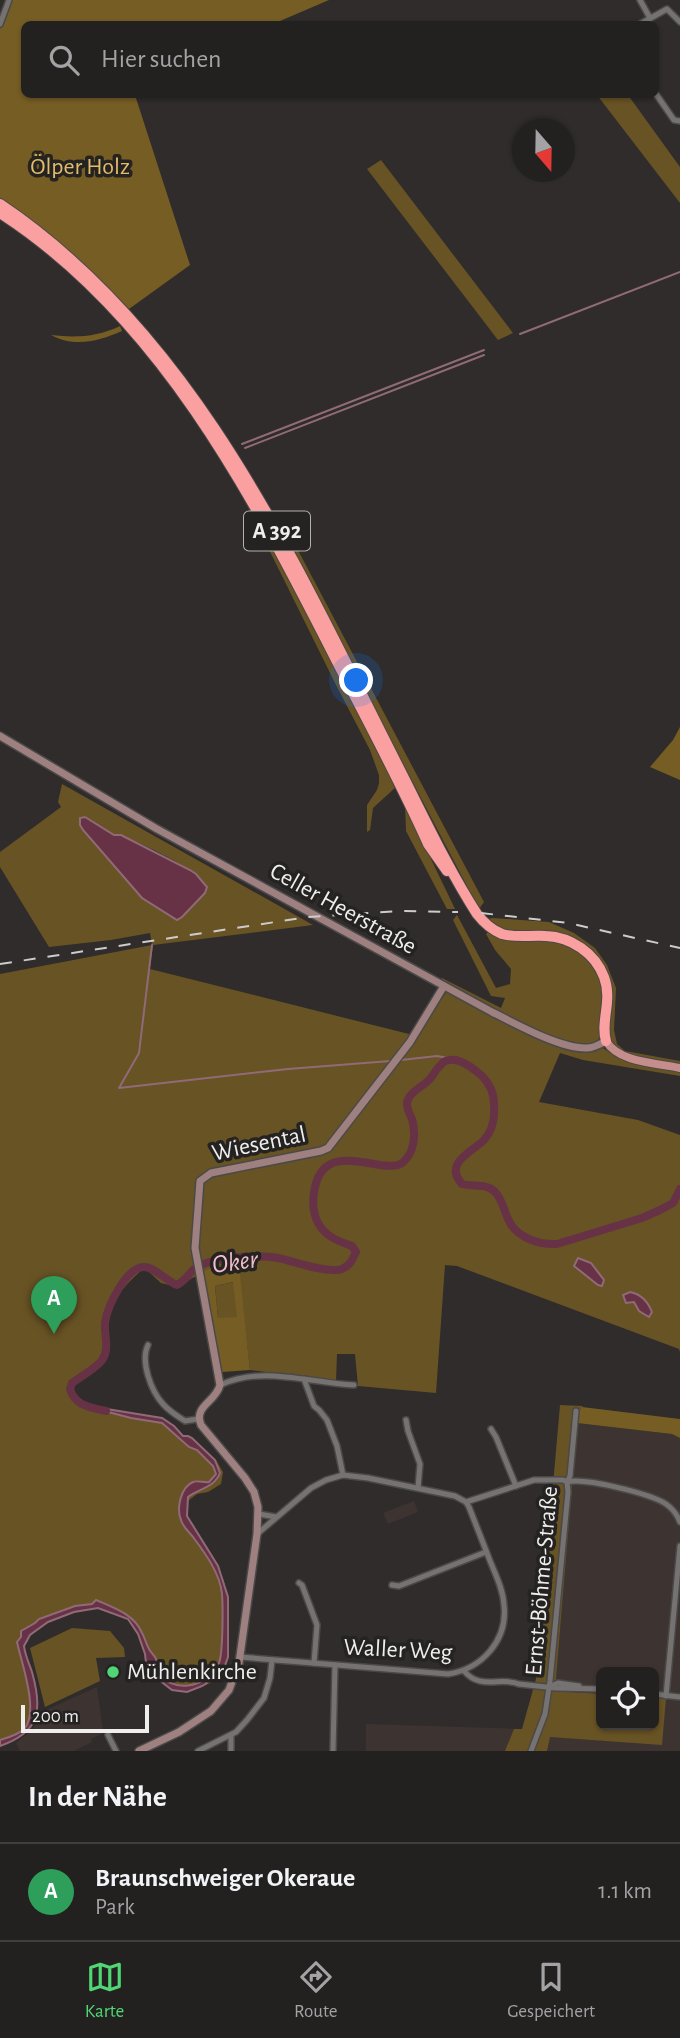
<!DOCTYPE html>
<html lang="de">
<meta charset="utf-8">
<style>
body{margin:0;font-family:"Alegreya Sans",sans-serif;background:#2b2929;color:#f1f3f6}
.controls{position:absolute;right:21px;bottom:21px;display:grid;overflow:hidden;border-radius:10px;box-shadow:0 2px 5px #0004}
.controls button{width:63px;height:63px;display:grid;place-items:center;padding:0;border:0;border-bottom:2px solid #403e3e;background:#232120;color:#f1f3f6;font:35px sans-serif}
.compass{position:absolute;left:512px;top:119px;width:63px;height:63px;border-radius:50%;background:#232120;box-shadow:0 2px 5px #0004;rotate:160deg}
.scale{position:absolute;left:21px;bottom:18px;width:128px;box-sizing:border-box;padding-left:7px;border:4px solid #f0eeed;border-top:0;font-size:19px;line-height:24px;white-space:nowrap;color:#f0eeed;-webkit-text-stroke:5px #252321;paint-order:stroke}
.you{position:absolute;left:357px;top:681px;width:24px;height:24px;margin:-18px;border:5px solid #fff;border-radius:50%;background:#1a73e8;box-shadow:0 0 0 10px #1a73e833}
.badge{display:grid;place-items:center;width:46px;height:46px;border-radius:50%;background:#50d674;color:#fff;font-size:23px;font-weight:700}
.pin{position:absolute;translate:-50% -58px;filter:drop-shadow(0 2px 4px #0008)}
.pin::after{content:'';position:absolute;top:37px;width:24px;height:21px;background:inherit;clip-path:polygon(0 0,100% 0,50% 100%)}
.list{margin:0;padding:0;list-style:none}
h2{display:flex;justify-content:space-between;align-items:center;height:91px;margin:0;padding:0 28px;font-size:30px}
h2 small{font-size:23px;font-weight:400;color:#a3a3a5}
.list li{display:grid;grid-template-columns:46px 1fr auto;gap:21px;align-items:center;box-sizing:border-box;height:98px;padding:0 28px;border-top:2px solid #403e3e}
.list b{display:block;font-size:26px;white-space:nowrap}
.list p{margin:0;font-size:23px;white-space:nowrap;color:#a3a3a5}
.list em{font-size:23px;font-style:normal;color:#a3a3a5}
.icon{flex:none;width:38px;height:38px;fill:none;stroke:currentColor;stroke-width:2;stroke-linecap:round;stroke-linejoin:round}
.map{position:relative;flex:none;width:680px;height:1751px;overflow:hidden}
.search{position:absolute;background:#232120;box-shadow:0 2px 5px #0004;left:21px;right:21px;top:21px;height:77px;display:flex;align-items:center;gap:18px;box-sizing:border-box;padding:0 24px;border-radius:10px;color:#a3a3a5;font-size:26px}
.sheet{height:189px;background:#232120}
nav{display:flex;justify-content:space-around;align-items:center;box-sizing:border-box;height:98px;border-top:2px solid #403e3e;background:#232120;font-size:19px;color:#a3a3a5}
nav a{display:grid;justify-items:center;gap:4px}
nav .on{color:#50d674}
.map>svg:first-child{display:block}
</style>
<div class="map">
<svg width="680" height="1751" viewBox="0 0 680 1751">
<rect width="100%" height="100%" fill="#2f2c2b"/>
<g fill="#3d3431" fill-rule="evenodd">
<path d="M577 1423 672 1434 680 1438V1751H366V1724L522 1729 555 1691ZM601 1672H654V1725H601Z"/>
<polygon points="414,1501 418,1512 388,1524 383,1513"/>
<polygon points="97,1687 103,1733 91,1739 92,1742 74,1751 20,1751 16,1743 32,1730 44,1711"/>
</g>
<g fill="#685324" fill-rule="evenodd">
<polygon points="597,95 628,95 680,167 680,203"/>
<polygon points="381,160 513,333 498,340 367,169"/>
<polygon points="238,487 280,561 396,787 373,808 370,830 367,832 367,805 377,790 379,783 379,775 370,750 336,685"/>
<polygon points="291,537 484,902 479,909 286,540"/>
<path d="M62 784 313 925 153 945 150 969 417 1036 447 991C483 1011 541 1047 581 1052 588 1053 595 1050 603 1048L618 1058 626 1061 680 1071V1076L583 1060 560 1053 539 1102 638 1120 680 1135V1352L679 1349 457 1266 445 1265 436 1393 358 1386 355 1354H337L336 1381 250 1370 238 1266 203 1272 177 1287 161 1283 148 1271 142 1270C128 1282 109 1302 107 1321 104 1341 111 1344 101 1366 90 1371 76 1376 71 1389L76 1399 108 1409 162 1418 173 1425 182 1434 216 1460 223 1472 221 1484 208 1492 197 1494 188 1501 185 1516 212 1555 224 1581 229 1656 224 1670 216 1680 199 1688 187 1691 158 1680 139 1633 129 1618 99 1607 74 1610 50 1620 28 1634 21 1646 36 1694 26 1728 0 1743V974L152 945 150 933 111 940 49 947 0 867V852L61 807 58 802ZM85 817 114 835H121C140 844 204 870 207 890L205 893 182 917 177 919 142 898 83 830Z"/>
<polygon points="405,805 455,909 447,909 406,831"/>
<path d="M457 915 496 988 510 984 511 969 495 950 486 934 488 932C509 943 530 938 553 940 574 941 604 968 604 990 605 1004 602 1020 601 1034 599 1039 596 1044 590 1045 564 1050 468 994 441 980L442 978 501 1008 505 998 491 996 453 920Z"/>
<polygon points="493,918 549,922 574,933 595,948 607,965 616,988 614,1030 617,1044 625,1051 680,1061 680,1065 627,1054 613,1045 609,1033 610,992 579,943 508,932 498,929 486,919"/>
<polygon points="234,1282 238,1318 218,1318 215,1286"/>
<polygon points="560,1405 583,1406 578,1413 555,1691 601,1694 601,1725 654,1725 654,1697 666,1698 662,1745 550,1737 547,1751 505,1751 514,1729 522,1729 536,1679"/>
<polygon points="72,1628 110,1631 124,1648 125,1657 96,1658 100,1681 45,1707 30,1648"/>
</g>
<g fill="#765d24" fill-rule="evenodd">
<path d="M10 0H329L273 24H24V94L135 95 190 265 129 309C89 269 47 229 0 198V29Z"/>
<path d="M120 326 122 331C99 341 75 348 51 335 76 338 97 337 120 326Z"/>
<polygon points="680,727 680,780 650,767 673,740"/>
<path d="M239 1266 250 1370 222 1372 203 1272 211 1268ZM233 1282 237 1317 218 1318 215 1286Z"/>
<polygon points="582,1407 680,1419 680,1438 672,1434 577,1423 578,1413"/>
</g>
<g fill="#683246" stroke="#916a78" stroke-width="2">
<polygon points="85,817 114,835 121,835 190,870 196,874 207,887 205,893 182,917 177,920 142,898 83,830 80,825 80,818"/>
<polygon points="578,1258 591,1263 604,1280 602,1286 598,1285 574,1266"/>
<path d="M630 1292C641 1294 648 1302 652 1312L649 1317 639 1311 634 1302 626 1303 623 1295Z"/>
<path d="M82 1405 162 1418 174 1426 183 1436H188L192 1438 215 1460 220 1473C214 1488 200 1488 188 1497L187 1516 218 1566 228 1597V1657L224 1668 217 1677 202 1686 187 1692 172 1690 154 1676 146 1663 145 1654 138 1634 128 1619 98 1608 74 1612 48 1622 30 1635 24 1646C25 1655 29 1663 32 1672 43 1711 40 1732 0 1746V1740C7 1738 20 1734 25 1728 39 1710 21 1661 17 1642L21 1637V1631L35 1623 39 1619 75 1606 92 1604 96 1600C114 1608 134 1614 142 1633 145 1638 146 1644 149 1649 154 1658 159 1656 155 1669 170 1695 207 1689 219 1663 223 1653 223 1607 222 1594 220 1573 205 1553 193 1537 188 1531 183 1527 181 1520 176 1508 181 1487 193 1482 197 1480 205 1483 209 1482L216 1474 213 1466 197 1450 189 1447 162 1423 131 1418Z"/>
</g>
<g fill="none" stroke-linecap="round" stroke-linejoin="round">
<g stroke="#916a78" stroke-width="2">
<polyline points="520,334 680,272"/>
<polyline points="242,444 484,350"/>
<polyline points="245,448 484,355"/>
<polyline points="152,945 139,1053 119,1088 288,1069 390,1061"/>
<polyline points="401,1060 437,1056 454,1059"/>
</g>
<path stroke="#683246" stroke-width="8" d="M106 1411C90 1407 75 1406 70 1389L72 1383C80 1377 98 1367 102 1360 110 1350 104 1335 105 1323 107 1307 126 1267 144 1267 155 1267 166 1281 177 1285 185 1281 187 1276 193 1270 201 1263 213 1261 223 1259 239 1256 262 1255 278 1258 297 1262 318 1271 337 1270 348 1269 352 1261 356 1252L352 1246C338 1241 326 1237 318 1223 312 1211 312 1200 315 1187 326 1137 384 1176 402 1163 415 1153 416 1134 412 1119 410 1115 407 1109 407 1104 407 1094 421 1087 428 1081 433 1076 436 1069 441 1065 443 1062 447 1060 450 1060 461 1058 475 1070 482 1076 490 1084 494 1094 494 1105 495 1117 493 1130 484 1140 472 1152 443 1163 462 1184 473 1187 485 1183 494 1191 503 1199 504 1212 509 1221 517 1238 540 1245 557 1244L642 1218 660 1210 673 1203 680 1189"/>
<g stroke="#4b4948" stroke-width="8">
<g id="street">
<polyline points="640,0 650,18"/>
<polyline points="0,24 9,0"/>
<polyline points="640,24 667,9 680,22"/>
<polyline points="656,94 674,120 680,121"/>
<path d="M148 1345C140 1361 151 1391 163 1404 169 1411 177 1416 185 1421L198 1419"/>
<polyline points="304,1379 314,1406 319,1410 327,1420 337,1446 343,1475"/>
<path d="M220 1385C264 1365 308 1383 354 1385"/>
<polyline points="406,1420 408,1431 420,1464 418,1488"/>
<polyline points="491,1429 496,1437 516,1486"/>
<path d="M466 1502 534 1480H563L567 1482C584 1477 651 1494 666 1504 673 1509 677 1514 680 1522"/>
<polyline points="259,1514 276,1517"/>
<polyline points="299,1583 302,1585 317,1625 314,1663"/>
<polyline points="392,1585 399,1586 486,1552"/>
<path d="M240 1657 448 1674C482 1669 508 1640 504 1605 503 1587 493 1570 487 1553 481 1538 475 1522 469 1507L466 1502 455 1496 368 1478 343 1475 326 1480 311 1488 257 1534"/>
<path d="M464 1671C481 1691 501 1676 519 1684L555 1688 601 1689"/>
<polyline points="551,1686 558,1683 579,1686"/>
<polyline points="654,1694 680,1697"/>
<polyline points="666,1696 680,1546"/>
<polyline points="108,1735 116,1751"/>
<polyline points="198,1751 236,1732 247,1720 264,1698 270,1678 272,1660"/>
<polyline points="231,1751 231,1735"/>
<polyline points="333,1751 335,1665"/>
<polyline points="531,1751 545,1714 550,1681 568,1492 567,1482 570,1476 576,1411"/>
</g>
</g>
<g stroke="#4b4948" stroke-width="10">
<g id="secondary">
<path d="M0 736 157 829 492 1012C516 1024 559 1048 585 1048 593 1049 600 1044 606 1041"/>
<path d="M139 1751 179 1732 211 1711 229 1690 239 1663 257 1534 258 1507 254 1492 245 1478 201 1425C193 1406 216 1402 220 1385L195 1248 200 1181 211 1173 321 1151 328 1148 410 1042 444 986"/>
</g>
</g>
<g stroke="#4b4948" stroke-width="10">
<path id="primary" d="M606 1041C619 1063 657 1063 680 1068"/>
</g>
<g stroke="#4b4948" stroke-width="12">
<g id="highway">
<path d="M0 204C196 336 294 561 397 764 423 815 447 867 477 914 484 923 492 930 502 934 516 938 531 935 546 936 571 937 595 953 604 977 613 1001 600 1021 606 1041"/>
<path d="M0 213C158 315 250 491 333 654 365 717 399 779 428 844L447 871"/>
</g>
</g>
<use href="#street" stroke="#757271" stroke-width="5"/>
<use href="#secondary" stroke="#9d807f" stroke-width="7"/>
<use href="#primary" stroke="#c58e8d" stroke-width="8"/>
<use href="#highway" stroke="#faa0a0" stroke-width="10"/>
<g stroke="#cecccb" stroke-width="2" stroke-dasharray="12 12" stroke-linecap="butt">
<polyline points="481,913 568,923 680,948"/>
<polyline points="0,964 308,917 399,911 458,912"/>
</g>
</g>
<circle fill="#50d674" stroke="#252321" stroke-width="2.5" cx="113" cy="1672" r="7"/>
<g text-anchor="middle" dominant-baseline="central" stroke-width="7" stroke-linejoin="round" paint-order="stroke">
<rect fill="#252321" stroke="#b3b1b0" stroke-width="2" x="244" y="511.5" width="66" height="39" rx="5"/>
<g font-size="23" font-weight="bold" fill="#f0eeed">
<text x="277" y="531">A 392</text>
</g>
<g font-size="24" fill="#e3bc69" stroke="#252321">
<text x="80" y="167">Ölper Holz</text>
</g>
<g font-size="24" fill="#f0eeed" stroke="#252321">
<text transform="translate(343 909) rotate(29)">Celler Heerstraße</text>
<text transform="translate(259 1144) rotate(-12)">Wiesental</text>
<text transform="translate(542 1581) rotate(-85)">Ernst-Böhme-Straße</text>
<text transform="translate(398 1650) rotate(3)">Waller Weg</text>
</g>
<g font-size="24" fill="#f0eeed" stroke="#252321" text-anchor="start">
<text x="127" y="1672">Mühlenkirche</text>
</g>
<g font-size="26" font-style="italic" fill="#f4bdce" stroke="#252321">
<text transform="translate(235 1262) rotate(-8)">Oker</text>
</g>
</g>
</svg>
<div class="controls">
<button><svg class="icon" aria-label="locate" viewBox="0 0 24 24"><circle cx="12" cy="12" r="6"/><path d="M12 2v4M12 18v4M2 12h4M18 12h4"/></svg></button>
</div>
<svg class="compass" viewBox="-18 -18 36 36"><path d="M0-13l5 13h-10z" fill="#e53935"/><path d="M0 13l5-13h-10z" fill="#a3a3a5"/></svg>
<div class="scale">200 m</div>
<div class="you"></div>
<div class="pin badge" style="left:54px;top:1334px;background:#2e9e5b">A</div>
<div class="search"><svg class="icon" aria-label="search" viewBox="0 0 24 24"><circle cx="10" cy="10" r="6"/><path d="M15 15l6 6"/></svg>Hier suchen</div>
</div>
<section class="sheet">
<h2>In der Nähe<small></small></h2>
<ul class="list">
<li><span class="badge" style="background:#2e9e5b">A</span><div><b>Braunschweiger Okeraue</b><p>Park</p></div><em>1.1 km</em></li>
</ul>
</section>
<nav>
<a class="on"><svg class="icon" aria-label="map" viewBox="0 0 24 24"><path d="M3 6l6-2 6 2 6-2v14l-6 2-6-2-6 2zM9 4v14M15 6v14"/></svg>Karte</a>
<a><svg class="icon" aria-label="directions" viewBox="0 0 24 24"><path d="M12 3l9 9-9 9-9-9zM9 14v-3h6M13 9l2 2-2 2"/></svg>Route</a>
<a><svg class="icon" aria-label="saved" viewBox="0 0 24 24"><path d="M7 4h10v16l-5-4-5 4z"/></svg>Gespeichert</a>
</nav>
